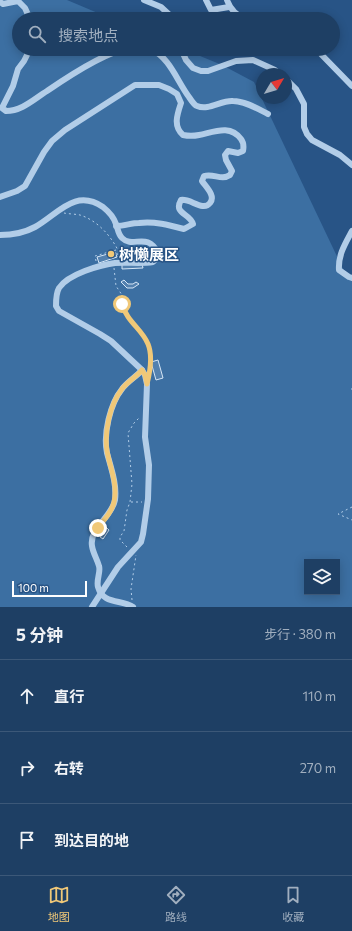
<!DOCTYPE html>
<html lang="zh">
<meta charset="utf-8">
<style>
body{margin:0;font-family:Commissioner,"Noto Sans SC",sans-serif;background:#2b4a6d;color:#f1f3f6}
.controls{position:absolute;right:12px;bottom:12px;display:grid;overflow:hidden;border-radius:0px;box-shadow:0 2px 10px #0003}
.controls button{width:36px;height:36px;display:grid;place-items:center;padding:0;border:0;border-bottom:1px solid #3c5878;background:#1e3f64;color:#f1f3f6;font:20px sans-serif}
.compass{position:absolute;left:256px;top:68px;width:36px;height:36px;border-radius:50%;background:#1e3f64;box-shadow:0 2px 10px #0003;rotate:52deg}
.scale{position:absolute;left:12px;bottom:10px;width:75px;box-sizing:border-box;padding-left:4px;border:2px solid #fff;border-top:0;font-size:11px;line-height:14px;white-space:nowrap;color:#fff;-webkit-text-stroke:3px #285486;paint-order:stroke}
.stop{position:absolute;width:12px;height:12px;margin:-9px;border:3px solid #f0c878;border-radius:50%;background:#fff}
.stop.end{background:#f0c878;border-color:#fff;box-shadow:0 1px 4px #0008}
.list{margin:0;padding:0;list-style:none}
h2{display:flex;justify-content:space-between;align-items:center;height:52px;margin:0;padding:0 16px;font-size:17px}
h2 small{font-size:13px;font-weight:400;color:#a1afbf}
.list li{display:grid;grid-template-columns:26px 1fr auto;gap:12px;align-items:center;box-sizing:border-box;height:72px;padding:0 16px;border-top:1px solid #3c5878}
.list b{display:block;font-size:15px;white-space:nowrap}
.list em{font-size:13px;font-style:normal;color:#a1afbf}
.icon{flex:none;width:22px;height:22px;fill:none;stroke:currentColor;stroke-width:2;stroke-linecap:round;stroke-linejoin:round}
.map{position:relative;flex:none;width:352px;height:607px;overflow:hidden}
.search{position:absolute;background:#1e3f64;box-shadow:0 2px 10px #0003;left:12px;right:12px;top:12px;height:44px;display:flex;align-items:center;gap:10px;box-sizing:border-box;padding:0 14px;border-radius:22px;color:#a1afbf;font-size:15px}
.sheet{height:268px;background:#1e3f64}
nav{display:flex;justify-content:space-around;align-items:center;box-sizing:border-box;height:56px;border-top:1px solid #3c5878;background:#1e3f64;font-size:11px;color:#a1afbf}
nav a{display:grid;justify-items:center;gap:2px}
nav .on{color:#f0c878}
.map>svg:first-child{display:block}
</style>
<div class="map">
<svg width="352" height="607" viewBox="0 0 352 607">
<rect width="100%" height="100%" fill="#285486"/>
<path fill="#3c6fa2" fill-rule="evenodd" d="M0 0H67L112 19H19V49H183L222 65 254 82 343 269 352 277V607H0ZM307 562H337V592H307Z"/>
<g fill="#5481af" stroke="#d6e6f6">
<polygon points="115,252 117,257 99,263 97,257"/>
<polygon points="122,264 142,264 143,268 122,269"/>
<polygon points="124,280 128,284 133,284 136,282 139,284 133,288 127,288 121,282"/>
<polygon points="158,360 163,378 156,380 151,362"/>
<polygon points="106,527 109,530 103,539 100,537"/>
</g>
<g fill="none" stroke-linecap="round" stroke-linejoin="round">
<g stroke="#b2cde8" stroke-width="1" stroke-dasharray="2 3" stroke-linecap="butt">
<path d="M64 213C69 214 75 214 80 215 99 221 114 239 121 257"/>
<polyline points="96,261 95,256 116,250 118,257"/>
<polyline points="114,268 116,286 122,295 122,304 124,313 148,342 151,354 149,370"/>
<polyline points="352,388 352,390"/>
<polyline points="131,502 142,502"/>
<polyline points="352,507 338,514 352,520"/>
<polyline points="127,547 120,540 120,537 124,531 127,510 130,502 132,484 128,433 134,423 139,418"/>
<polyline points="132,600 131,589 136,555"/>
</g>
<g stroke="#b2cde8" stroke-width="6">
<polyline points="144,0 161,7 174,19"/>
<polyline points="206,0 211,10 229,7"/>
<path d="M227 0C230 9 236 15 245 19"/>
<polyline points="0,2 3,4 18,1 25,8 30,19"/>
<path d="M30 49 24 61 18 69 13 86 2 108 6 111C22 111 34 99 47 91 66 78 105 52 127 49"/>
<path d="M151 49C170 58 177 81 189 97 191 100 194 105 197 106 209 111 221 100 233 101 245 101 258 109 268 114"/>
<polyline points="181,49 186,60 193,68 201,71 208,71 236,61 253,60 275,70 280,74"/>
<polyline points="316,49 352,86"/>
<polyline points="286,79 296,89 304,104 304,127 307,134 312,140 340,155 352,165"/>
<path d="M0 197 17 191 25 186 44 152 52 141 65 130 135 85H159L169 89 177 94 181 103C177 115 173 126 183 135 188 136 194 136 199 135 214 132 230 124 241 139 244 143 244 146 243 151L238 153 228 151 225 155 226 160 232 171 230 175C221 181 214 173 204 176L202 181C206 187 216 196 210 203 203 212 190 198 181 200 173 214 190 213 193 224L184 229C169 225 154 221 139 223 131 223 125 226 116 226"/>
<path d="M352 231C345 244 338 255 339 270L349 277 352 278"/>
<path d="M0 235C13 235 24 233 35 227 58 214 75 188 103 207 108 211 114 218 116 224 118 229 118 234 122 238 133 249 147 231 158 253L156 259 153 262C141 264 128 262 115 263 100 265 68 274 59 288 56 293 56 300 56 306L59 311 100 334 111 341 142 370 145 375 147 384 145 437 149 465 148 499 143 534 141 542 118 567 92 607"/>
<path d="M133 607C122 599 103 605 98 587 96 580 101 572 99 566 97 559 93 553 92 546 89 528 112 517 115 500 117 484 111 468 107 453 103 434 110 404 122 389 128 381 136 377 142 370"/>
</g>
</g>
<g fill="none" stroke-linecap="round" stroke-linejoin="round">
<path stroke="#f0c878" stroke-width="5" d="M98 528C104 519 112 513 114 502 118 484 110 468 107 451 104 432 110 404 122 389 127 382 136 377 142 370L145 375 147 384C150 372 153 356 148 344 142 329 127 322 122 304"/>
</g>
<circle fill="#f0c878" stroke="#285486" stroke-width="1.5" cx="111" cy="254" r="4"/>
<g text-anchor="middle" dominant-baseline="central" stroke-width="3" stroke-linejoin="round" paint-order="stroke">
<g font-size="15" font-weight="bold" fill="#fff" stroke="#285486" text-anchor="start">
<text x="119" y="254">树懒展区</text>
</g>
</g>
</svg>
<div class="controls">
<button><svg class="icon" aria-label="layers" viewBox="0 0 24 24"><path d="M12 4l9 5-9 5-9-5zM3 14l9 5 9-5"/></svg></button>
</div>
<svg class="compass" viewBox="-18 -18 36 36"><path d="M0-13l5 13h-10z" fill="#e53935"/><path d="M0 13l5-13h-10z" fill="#a1afbf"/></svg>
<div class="scale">100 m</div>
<div class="stop" style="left:122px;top:304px"></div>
<div class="stop end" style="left:98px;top:528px"></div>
<div class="search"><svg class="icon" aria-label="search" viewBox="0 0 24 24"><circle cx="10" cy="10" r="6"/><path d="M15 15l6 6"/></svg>搜索地点</div>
</div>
<section class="sheet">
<h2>5 分钟<small>步行 · 380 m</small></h2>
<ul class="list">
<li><svg class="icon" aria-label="ahead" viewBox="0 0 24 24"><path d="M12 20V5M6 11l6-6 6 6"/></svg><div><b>直行</b></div><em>110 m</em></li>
<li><svg class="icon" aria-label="right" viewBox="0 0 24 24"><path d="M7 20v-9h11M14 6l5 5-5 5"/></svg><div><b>右转</b></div><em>270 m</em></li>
<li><svg class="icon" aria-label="arrive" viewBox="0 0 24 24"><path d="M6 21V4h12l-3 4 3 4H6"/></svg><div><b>到达目的地</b></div></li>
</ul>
</section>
<nav>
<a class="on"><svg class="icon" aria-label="map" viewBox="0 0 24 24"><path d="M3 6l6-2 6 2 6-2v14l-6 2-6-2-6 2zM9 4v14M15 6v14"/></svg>地图</a>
<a><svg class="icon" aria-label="directions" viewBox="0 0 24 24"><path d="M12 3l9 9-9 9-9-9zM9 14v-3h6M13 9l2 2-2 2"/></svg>路线</a>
<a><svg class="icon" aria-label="saved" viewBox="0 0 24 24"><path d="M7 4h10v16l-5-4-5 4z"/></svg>收藏</a>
</nav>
